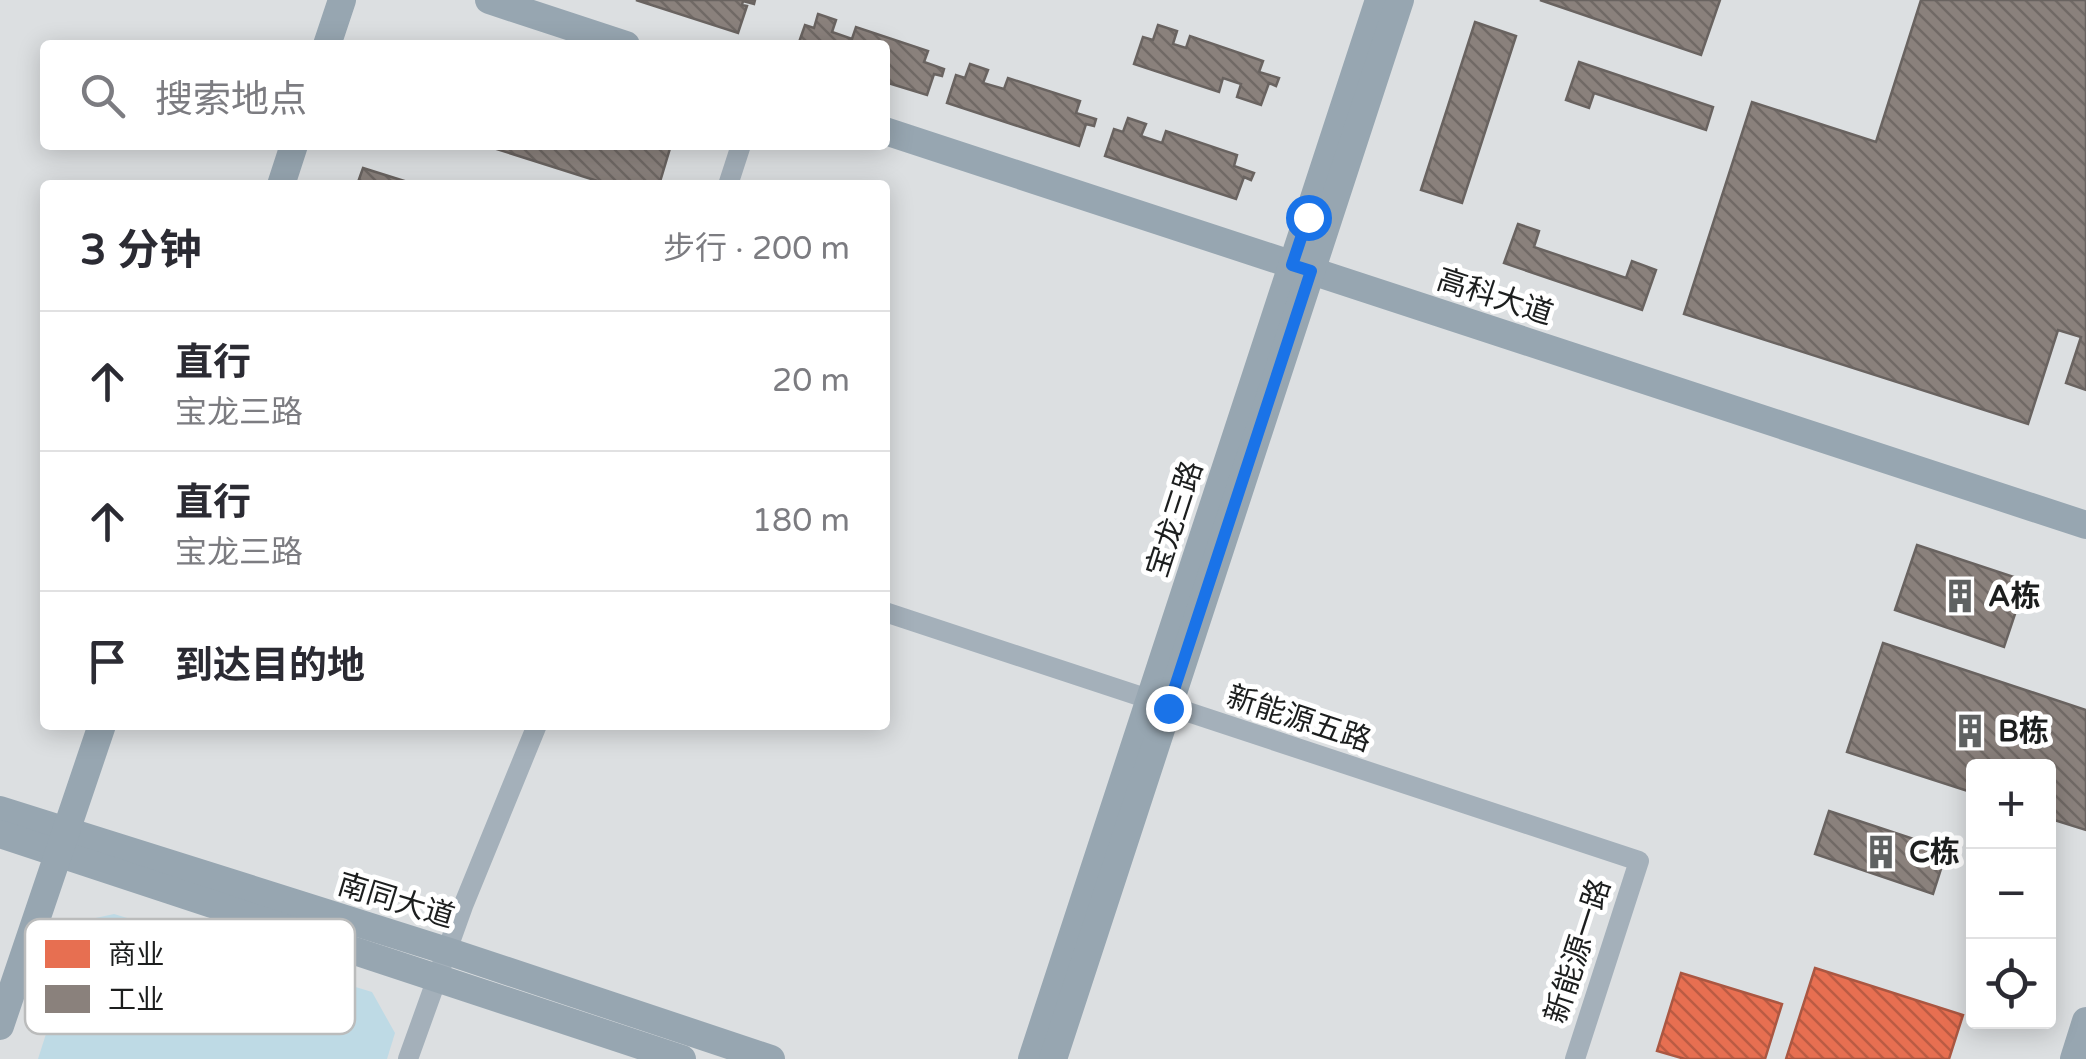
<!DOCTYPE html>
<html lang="zh">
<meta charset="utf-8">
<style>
body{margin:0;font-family:"Varela Round","Noto Sans SC",sans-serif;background:#f2f2f3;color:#2b2b33}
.controls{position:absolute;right:30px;bottom:30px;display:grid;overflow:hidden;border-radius:10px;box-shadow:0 5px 25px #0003}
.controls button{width:90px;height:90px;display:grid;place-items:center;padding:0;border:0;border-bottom:2px solid #e1e1e2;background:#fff;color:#2b2b33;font:50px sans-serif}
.stop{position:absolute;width:30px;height:30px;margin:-22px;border:8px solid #1a73e8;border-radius:50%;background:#fff}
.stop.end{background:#1a73e8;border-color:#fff;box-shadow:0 2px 10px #0008}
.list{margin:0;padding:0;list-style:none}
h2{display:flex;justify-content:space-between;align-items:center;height:130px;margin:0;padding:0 40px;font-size:42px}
h2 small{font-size:32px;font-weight:400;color:#7c7c81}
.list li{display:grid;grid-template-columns:65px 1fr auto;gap:30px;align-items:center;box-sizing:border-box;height:140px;padding:0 40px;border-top:2px solid #e1e1e2}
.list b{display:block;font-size:38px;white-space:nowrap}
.list p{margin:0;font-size:32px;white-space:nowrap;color:#7c7c81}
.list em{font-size:32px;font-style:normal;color:#7c7c81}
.icon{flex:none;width:55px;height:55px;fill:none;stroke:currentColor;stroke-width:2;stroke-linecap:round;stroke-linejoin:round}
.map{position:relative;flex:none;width:2086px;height:1059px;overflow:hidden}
.search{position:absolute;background:#fff;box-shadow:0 5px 25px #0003;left:40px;top:40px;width:850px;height:110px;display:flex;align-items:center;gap:25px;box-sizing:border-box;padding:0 35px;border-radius:10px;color:#7c7c81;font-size:38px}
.panel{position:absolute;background:#fff;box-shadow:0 5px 25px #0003;left:40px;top:180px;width:850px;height:550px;border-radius:10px}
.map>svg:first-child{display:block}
</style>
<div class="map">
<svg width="2086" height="1059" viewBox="0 0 2086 1059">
<defs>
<pattern id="shops-back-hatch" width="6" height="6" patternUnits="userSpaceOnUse" patternTransform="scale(2.5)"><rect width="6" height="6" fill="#e76f51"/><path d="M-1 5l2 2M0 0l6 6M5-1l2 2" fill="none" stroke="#ba5b43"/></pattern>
<pattern id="industry-back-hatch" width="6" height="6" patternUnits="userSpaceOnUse" patternTransform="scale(2.5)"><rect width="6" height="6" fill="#8a817c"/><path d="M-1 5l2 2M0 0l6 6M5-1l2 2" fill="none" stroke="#706965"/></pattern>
</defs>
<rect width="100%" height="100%" fill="#dcdfe1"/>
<polygon fill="#bedae5" points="114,914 372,992 395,1033 387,1059 38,1059 82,921"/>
<g fill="url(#shops-back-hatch)" stroke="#aa5742" stroke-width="2.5">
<polygon points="1815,968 1963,1015 1949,1059 1786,1059"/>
<polygon points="1681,973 1782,1004 1765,1059 1685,1059 1657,1051"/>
</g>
<g fill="url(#industry-back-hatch)" stroke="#696360" stroke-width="2.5">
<polygon points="636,0 755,0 754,4 743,1 742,5 747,6 738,33"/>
<polygon points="1540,0 1720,0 1701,55"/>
<polygon points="1921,0 2086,0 2086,390 2066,383 2081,337 2058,330 2028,424 1684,314 1752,102 1876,142"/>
<polygon points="818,14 836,20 832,32 852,39 856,27 928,51 924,62 944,69 942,76 934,74 927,95 885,82 885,45 798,45 805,25 814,28"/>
<polygon points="1475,22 1516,36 1462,203 1421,190"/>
<polygon points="1158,25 1177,31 1173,44 1186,48 1190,36 1263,61 1259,72 1279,78 1276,86 1269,83 1261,105 1237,97 1241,84 1223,78 1219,92 1134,64 1143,37 1153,40"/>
<polygon points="1579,62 1713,107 1706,130 1594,93 1589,108 1566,100"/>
<polygon points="970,64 988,70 983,83 1004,89 1008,78 1080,101 1076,113 1096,119 1094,126 1086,124 1079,146 947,103 956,75 965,78"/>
<polygon points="1128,118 1146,124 1141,136 1162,143 1166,131 1237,155 1234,166 1254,173 1251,180 1244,177 1236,199 1105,156 1114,129 1123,132"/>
<polygon points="484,145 671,145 659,185 610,185"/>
<polygon points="363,168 417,185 357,185"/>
<polygon points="1518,224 1539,231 1534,247 1626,278 1632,261 1656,270 1642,310 1504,263"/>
<polygon points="1917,545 2026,581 2004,647 1895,610"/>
<polygon points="1883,643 2086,710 2086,830 2048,818 2048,766 1974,766 1974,793 1847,752"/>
<polygon points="1829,811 1947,850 1933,894 1815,854"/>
</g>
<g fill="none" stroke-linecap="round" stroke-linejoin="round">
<g stroke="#a4b0ba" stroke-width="20">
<polyline points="728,185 741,145"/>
<polyline points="885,612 1639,861 1575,1059"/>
<polyline points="408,1059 463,906 537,725"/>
</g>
<g stroke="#97a6b1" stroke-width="28">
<polyline points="489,0 626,45"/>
<polyline points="327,45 342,0"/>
<polyline points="885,131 2086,525"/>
<polyline points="281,185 294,145"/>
<polyline points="0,810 450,952 771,1059"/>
<polyline points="0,834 682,1059"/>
<polyline points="0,1026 102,725"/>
<polyline points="1032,1059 1379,0"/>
<polyline points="1053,1059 1400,0"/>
<polyline points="2074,1059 2086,1021"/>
</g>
</g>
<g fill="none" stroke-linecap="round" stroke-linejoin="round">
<polyline stroke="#1a73e8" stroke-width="12" points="1168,708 1311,271 1292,265 1308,217"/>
</g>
<defs>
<g id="building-bare" transform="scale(2.7)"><path d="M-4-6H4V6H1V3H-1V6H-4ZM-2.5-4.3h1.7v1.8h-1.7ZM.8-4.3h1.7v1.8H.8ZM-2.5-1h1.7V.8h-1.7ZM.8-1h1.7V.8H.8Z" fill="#5f6262" stroke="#fff" stroke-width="2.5" paint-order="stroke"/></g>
</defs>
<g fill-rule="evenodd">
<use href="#building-bare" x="1960" y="596"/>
<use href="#building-bare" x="1970" y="731"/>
<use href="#building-bare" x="1881" y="852"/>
</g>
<g text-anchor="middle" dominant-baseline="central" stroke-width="10" stroke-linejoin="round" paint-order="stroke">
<g font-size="30" fill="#1c1e1e" stroke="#fff">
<text transform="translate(1495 297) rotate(18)">高科大道</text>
<text transform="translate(1175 519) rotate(-72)">宝龙三路</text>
<text transform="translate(1299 719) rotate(18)">新能源五路</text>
<text transform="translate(396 901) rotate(17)">南同大道</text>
<text transform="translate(1578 951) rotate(-72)">新能源一路</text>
</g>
<g font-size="30" font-weight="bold" fill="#1c1e1e" stroke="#fff" text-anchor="start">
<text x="1988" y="596">A栋</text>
<text x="1998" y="731">B栋</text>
<text x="1909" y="852">C栋</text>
</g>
</g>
<rect x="25" y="919" width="330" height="115" rx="15" fill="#fff" stroke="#bbbcbc" stroke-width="2.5"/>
<rect x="45" y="940" width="45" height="28" fill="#e76f51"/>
<rect x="45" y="985" width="45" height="28" fill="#8a817c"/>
<g font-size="28" fill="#1c1e1e">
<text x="108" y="964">商业</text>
<text x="108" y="1009">工业</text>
</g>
</svg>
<div class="controls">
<button>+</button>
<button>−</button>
<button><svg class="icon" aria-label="locate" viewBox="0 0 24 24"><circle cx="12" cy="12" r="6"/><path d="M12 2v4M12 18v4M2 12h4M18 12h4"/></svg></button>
</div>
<div class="stop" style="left:1308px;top:217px"></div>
<div class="stop end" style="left:1168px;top:708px"></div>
<div class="search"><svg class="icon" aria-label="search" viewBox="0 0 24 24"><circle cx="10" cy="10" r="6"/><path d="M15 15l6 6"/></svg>搜索地点</div>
<section class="panel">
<h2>3 分钟<small>步行 · 200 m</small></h2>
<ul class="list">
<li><svg class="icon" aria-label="ahead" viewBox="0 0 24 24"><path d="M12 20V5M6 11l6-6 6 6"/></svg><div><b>直行</b><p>宝龙三路</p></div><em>20 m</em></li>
<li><svg class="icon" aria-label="ahead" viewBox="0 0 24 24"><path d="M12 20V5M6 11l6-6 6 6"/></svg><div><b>直行</b><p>宝龙三路</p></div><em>180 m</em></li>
<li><svg class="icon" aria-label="arrive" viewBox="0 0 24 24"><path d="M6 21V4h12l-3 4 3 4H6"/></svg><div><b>到达目的地</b></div></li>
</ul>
</section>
</div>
